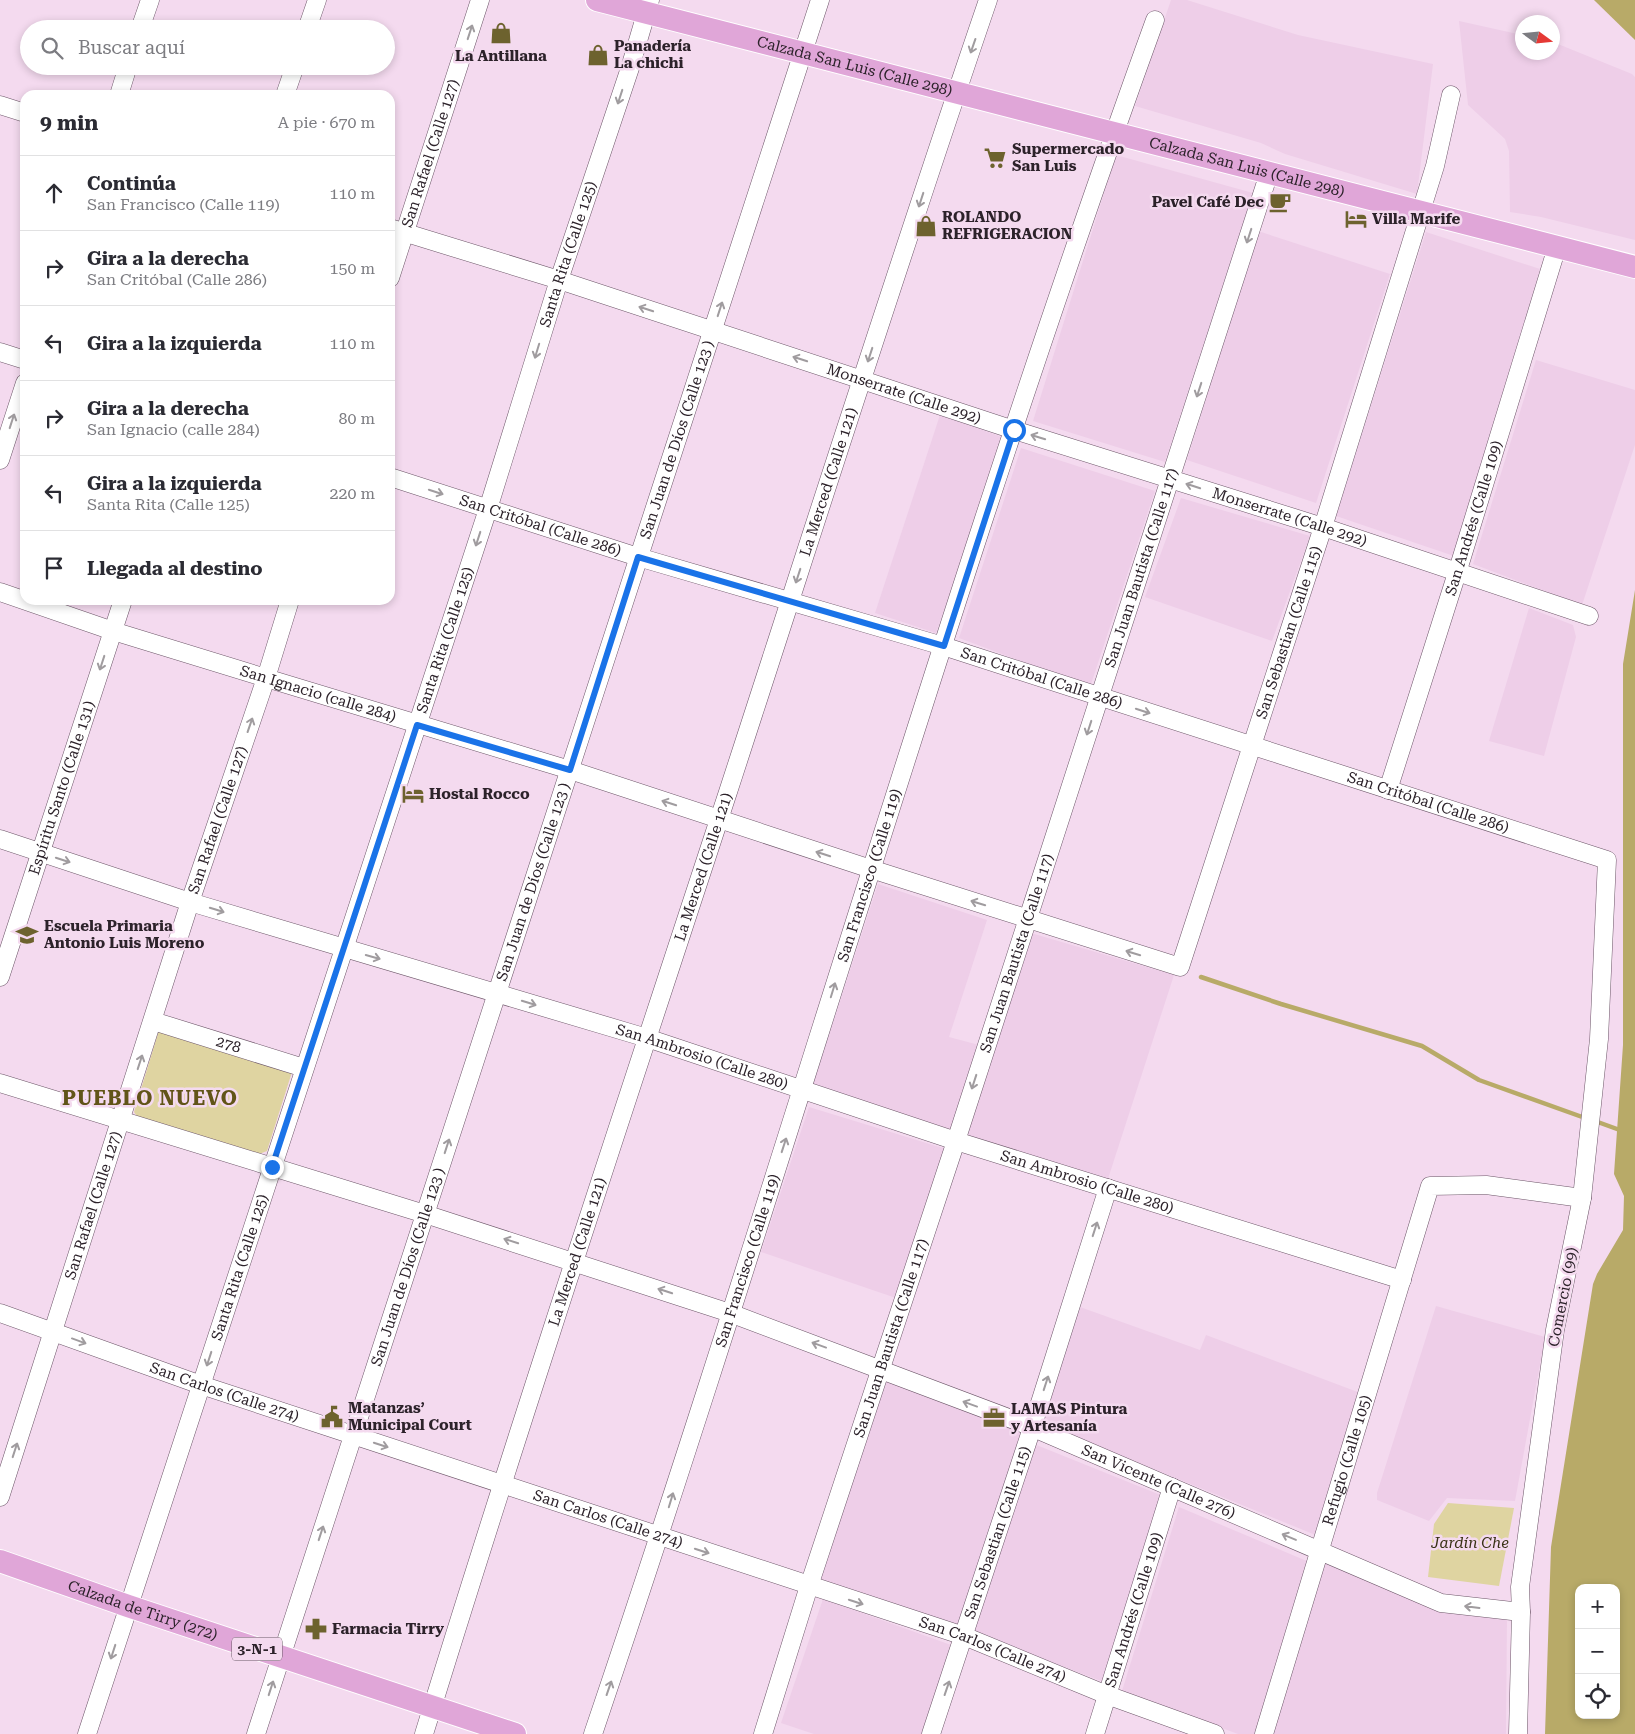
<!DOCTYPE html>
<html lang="es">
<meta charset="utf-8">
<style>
body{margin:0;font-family:"Roboto Serif",serif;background:#f7f7f7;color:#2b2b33}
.controls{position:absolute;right:15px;bottom:15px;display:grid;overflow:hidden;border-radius:10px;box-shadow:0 2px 8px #0003}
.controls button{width:45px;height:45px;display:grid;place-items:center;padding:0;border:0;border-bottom:1px solid #e1e1e2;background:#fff;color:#2b2b33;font:25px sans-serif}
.compass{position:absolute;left:1515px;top:15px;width:45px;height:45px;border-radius:50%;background:#fff;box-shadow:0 2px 8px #0003;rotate:105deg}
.stop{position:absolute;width:15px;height:15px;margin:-11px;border:4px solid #1a73e8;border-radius:50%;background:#fff}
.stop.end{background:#1a73e8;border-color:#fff;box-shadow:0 1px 5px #0008}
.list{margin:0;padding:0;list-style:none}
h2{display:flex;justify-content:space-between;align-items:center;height:65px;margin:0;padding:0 20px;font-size:21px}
h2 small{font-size:16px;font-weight:400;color:#7c7c81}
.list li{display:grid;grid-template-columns:32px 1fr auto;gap:15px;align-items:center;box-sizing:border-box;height:75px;padding:0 20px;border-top:1px solid #e1e1e2}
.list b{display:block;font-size:19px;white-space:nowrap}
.list p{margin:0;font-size:16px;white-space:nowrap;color:#7c7c81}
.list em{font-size:16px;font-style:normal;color:#7c7c81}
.icon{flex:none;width:28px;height:28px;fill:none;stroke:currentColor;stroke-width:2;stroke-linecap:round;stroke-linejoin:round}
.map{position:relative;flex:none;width:1635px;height:1734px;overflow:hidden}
.search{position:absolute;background:#fff;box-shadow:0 2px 8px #0003;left:20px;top:20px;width:375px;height:55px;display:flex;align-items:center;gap:12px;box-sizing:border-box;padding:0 18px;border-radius:28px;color:#7c7c81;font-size:19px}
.panel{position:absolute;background:#fff;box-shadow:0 2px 8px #0003;left:20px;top:90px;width:375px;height:515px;border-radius:15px}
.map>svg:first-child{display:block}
</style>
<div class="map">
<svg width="1635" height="1734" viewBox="0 0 1635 1734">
<rect width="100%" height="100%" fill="#f4daef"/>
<g fill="#eecee8">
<polygon points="1171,0 1187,0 1298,35 1433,64 1417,194 1285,154 1261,143 1135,106"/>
<polygon points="1459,21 1522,35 1522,52 1552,52 1553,42 1632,74 1635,77 1635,240 1541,217 1510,212 1509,151 1505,139 1468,105"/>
<polygon points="1116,155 1253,193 1165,462 1033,421"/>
<polygon points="1258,231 1390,274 1316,503 1187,460"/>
<polygon points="1426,232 1540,269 1454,556 1336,516"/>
<polygon points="1536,360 1635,390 1635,445 1582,605 1473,564"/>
<polygon points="940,415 1005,438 936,633 875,613"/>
<polygon points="1021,448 1155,491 1090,687 959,638"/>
<polygon points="1181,498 1310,536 1272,641 1145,597"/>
<polygon points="1529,608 1573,625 1576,637 1544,756 1489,741"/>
<polygon points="878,884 987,920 949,1037 979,1045 951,1132 813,1085"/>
<polygon points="1031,933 1174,975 1106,1185 962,1141"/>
<polygon points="809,1107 946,1149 896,1298 761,1252"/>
<polygon points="1436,1306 1545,1337 1515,1501 1447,1498 1429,1521 1377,1500 1377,1493"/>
<polygon points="1080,1307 1200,1350 1206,1335 1363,1394 1318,1536 1041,1423"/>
<polygon points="887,1381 1026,1430 960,1631 818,1583"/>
<polygon points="1034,1444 1163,1496 1104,1682 973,1632"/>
<polygon points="1179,1507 1309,1562 1256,1734 1238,1734 1122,1691"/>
<polygon points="1325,1562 1507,1617 1506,1734 1272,1734"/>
<polygon points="823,1599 951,1645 922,1734 814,1734 781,1723"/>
</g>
<g fill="#dfd4a1">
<polygon points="159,1030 292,1072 267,1151 254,1156 140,1121 134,1112"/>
<polygon points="1448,1503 1514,1508 1499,1586 1428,1577 1434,1524"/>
</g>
<g fill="#b8aa68" fill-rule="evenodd">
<polygon points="1594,0 1635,0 1635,40"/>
<path d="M1635 590V1734H1545L1551 1547 1593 1284 1597 1274 1623 1230 1624 1196 1614 1174 1623 1045V664ZM1579 1588H1616V1715H1579Z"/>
</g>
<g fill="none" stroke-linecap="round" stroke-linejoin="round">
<g stroke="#b8aa68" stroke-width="4.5">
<polyline points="1201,977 1281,1004 1422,1046 1479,1080 1585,1118"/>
<polyline points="1595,1121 1617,1129"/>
</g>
<g stroke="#6c5668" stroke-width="19">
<g id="minor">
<polyline points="140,29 150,0"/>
<polyline points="307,29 317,0"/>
<polyline points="119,95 128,66"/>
<polyline points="285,95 295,66"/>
<polyline points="0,105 25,113"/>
<path id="s1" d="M390 228 559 280 1014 430 1323 527 1589 616"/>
<path id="s2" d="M390 278 480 0"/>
<polyline points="0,352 25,360"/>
<polyline points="0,460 25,383"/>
<path id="s3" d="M390 477 638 557 943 646 1607 860 1599 1039 1582 1198 1555 1330 1520 1587 1521 1612 1518 1734"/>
<path id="s4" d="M0 592 113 631 266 678 570 770 871 869 1180 967 1323 527 1435 166 1451 95"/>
<path id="s5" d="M1388 790 1457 573 1557 247"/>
<path id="s6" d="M0 839 190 902 647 1038 956 1141 1402 1280"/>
<path id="s7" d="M0 977 123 600"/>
<path id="s8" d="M153 1021 304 1068"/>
<path id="s9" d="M0 1083 425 1214 730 1313 1022 1423 1441 1603 1521 1612"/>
<path id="s10" d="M0 1313 201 1385 964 1636 1107 1695 1215 1734"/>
<path id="s11" d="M0 1497 190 902 266 678 290 600"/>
<path id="s12" d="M87 1734 488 509 559 280 630 68 650 0"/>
<path id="s13" d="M256 1734 820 0"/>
<path id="s14" d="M424 1734C521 1419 625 1106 728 792 814 528 898 263 988 0"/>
<path id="s15" d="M593 1734C786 1164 950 585 1155 20"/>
<path id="s16" d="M763 1734 809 1586 956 1141 1269 173"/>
<path id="s17" d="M931 1734 1032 1428 1108 1188"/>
<path id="s18" d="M1095 1734 1172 1487"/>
<path id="s19" d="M1264 1734 1430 1186 1486 1185 1582 1198"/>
</g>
</g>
<g stroke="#fff" stroke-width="24">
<g id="major">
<path id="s20" d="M597 0 1635 267"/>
<path id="s21" d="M0 1561 128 1606 515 1734"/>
</g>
</g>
<use href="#minor" stroke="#fff" stroke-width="18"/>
<use href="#major" stroke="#e0a6d8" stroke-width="22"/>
</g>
<defs><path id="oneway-shaft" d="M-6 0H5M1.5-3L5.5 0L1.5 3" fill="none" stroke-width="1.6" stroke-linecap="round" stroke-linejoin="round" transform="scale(1.25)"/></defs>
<g stroke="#a09c9f">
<use href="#oneway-shaft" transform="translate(470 32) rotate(-72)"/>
<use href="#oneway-shaft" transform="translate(973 46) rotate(109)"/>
<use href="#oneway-shaft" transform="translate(620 97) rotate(108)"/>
<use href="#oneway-shaft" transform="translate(921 200) rotate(108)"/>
<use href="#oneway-shaft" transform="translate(1249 236) rotate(108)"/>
<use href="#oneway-shaft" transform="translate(646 309) rotate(-162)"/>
<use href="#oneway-shaft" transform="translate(720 309) rotate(-72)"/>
<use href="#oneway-shaft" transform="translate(537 351) rotate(107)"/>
<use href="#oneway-shaft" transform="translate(870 355) rotate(108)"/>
<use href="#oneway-shaft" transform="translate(800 359) rotate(-162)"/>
<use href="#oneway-shaft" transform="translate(1199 390) rotate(108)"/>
<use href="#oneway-shaft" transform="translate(12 421) rotate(-72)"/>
<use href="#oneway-shaft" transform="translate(1038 437) rotate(-163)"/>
<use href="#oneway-shaft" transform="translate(1193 486) rotate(-162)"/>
<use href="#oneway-shaft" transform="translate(436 492) rotate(18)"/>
<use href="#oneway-shaft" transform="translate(478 539) rotate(108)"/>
<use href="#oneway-shaft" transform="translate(798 576) rotate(108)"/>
<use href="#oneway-shaft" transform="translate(102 663) rotate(108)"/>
<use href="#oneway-shaft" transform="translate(1143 711) rotate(18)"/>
<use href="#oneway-shaft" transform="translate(250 725) rotate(-71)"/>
<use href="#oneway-shaft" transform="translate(1089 728) rotate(108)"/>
<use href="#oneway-shaft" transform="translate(669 803) rotate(-162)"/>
<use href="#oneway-shaft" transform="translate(823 854) rotate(-162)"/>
<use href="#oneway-shaft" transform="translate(63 860) rotate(18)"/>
<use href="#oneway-shaft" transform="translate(978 903) rotate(-163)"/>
<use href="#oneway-shaft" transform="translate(217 910) rotate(17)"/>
<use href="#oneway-shaft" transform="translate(1133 953) rotate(-163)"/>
<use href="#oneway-shaft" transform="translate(373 957) rotate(16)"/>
<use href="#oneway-shaft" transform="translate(833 990) rotate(-73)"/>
<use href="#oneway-shaft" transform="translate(529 1003) rotate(17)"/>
<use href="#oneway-shaft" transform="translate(140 1062) rotate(-72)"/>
<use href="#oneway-shaft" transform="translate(974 1082) rotate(108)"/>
<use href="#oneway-shaft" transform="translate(784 1145) rotate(-72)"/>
<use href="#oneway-shaft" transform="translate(447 1146) rotate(-72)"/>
<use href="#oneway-shaft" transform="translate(1095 1229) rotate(-72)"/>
<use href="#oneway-shaft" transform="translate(511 1241) rotate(-162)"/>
<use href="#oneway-shaft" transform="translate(665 1291) rotate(-162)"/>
<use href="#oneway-shaft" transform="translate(79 1341) rotate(20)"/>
<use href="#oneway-shaft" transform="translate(819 1345) rotate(-160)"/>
<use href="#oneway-shaft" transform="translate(209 1359) rotate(108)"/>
<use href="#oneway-shaft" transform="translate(1046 1383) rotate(-72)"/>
<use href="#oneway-shaft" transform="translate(970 1404) rotate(-160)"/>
<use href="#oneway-shaft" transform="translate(381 1445) rotate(18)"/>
<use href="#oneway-shaft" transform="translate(15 1450) rotate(-72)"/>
<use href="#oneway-shaft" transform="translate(671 1500) rotate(-73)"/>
<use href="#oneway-shaft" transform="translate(321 1533) rotate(-72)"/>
<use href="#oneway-shaft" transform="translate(1289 1537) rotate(-157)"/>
<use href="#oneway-shaft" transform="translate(702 1551) rotate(18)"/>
<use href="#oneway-shaft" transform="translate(856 1602) rotate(18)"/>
<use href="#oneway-shaft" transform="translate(1472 1607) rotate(-173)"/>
<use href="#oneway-shaft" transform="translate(113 1652) rotate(108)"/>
<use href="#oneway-shaft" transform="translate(271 1688) rotate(-72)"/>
<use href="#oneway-shaft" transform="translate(609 1688) rotate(-71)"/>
<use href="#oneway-shaft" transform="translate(947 1688) rotate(-71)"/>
</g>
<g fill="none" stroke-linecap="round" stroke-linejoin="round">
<polyline stroke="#1a73e8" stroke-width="6" points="272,1167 417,725 570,770 638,557 944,646 1014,430"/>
</g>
<defs>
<g id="shop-bare" transform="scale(1.725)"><path d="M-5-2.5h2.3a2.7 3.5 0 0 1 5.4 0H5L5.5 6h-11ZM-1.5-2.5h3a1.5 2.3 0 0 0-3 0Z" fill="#6d622e" stroke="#f4daef" stroke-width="2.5" paint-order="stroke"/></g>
<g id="supermarket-bare" transform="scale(1.725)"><path d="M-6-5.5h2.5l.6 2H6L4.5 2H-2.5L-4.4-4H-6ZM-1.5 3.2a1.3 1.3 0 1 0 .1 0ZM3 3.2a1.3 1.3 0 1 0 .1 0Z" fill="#6d622e" stroke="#f4daef" stroke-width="2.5" paint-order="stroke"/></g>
<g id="cafe-bare" transform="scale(1.725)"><path d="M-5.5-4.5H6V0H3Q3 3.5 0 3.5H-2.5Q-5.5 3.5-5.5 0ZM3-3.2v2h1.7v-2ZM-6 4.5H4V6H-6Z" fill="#6d622e" stroke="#f4daef" stroke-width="2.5" paint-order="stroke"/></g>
<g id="hotel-bare" transform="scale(1.725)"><path d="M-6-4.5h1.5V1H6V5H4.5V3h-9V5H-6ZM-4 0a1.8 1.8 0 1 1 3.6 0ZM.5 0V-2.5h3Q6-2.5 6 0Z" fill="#6d622e" stroke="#f4daef" stroke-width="2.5" paint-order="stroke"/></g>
<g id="school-bare" transform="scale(1.725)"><path d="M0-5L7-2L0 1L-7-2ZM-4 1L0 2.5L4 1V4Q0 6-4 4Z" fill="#6d622e" stroke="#f4daef" stroke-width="2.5" paint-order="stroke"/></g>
<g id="civic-bare" transform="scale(1.725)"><path d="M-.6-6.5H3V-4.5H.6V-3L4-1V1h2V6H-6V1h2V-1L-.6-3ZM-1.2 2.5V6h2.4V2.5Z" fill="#6d622e" stroke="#f4daef" stroke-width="2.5" paint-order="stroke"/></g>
<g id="office-bare" transform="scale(1.725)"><path d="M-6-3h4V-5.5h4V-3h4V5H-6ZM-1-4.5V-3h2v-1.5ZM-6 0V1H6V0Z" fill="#6d622e" stroke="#f4daef" stroke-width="2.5" paint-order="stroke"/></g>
<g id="pharmacy-bare" transform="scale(1.725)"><path d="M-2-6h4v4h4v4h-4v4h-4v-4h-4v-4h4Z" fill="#6d622e" stroke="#f4daef" stroke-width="2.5" paint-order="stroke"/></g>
</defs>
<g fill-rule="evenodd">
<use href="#shop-bare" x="501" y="33"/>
<use href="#shop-bare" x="598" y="55"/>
<use href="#supermarket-bare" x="995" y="158"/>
<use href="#cafe-bare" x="1280" y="202"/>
<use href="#hotel-bare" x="1356" y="219"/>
<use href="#shop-bare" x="926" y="226"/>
<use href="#hotel-bare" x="413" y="794"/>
<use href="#school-bare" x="27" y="935"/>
<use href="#civic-bare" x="332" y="1417"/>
<use href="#office-bare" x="994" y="1418"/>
<use href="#pharmacy-bare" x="316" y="1629"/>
</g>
<g text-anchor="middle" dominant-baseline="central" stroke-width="5" stroke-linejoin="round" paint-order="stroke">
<rect fill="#f4daef" stroke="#685965" stroke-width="1" x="232" y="1637.5" width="50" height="23" rx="4"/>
<g font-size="14" font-weight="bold" fill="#2c222a">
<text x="257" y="1649">3-N-1</text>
</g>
<g font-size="15" font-weight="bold" fill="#2c222a" stroke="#f4daef" text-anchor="start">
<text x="614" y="46">Panadería<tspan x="614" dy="17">La chichi</tspan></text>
<text x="501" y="56" text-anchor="middle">La Antillana</text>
<text x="1012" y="149">Supermercado<tspan x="1012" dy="17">San Luis</tspan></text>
<text x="1264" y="202" text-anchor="end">Pavel Café Dec</text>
<text x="942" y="217">ROLANDO<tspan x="942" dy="17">REFRIGERACION</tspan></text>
<text x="1372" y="219">Villa Marife</text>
<text x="429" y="794">Hostal Rocco</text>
<text x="44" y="926">Escuela Primaria<tspan x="44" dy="17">Antonio Luis Moreno</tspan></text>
<text x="348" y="1408">Matanzas’<tspan x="348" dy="17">Municipal Court</tspan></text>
<text x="1011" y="1409">LAMAS Pintura<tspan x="1011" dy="17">y Artesanía</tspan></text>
<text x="332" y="1629">Farmacia Tirry</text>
</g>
<g font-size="15" fill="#2c222a" stroke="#f4daef">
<text stroke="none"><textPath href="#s20" startOffset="266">Calzada San Luis (Calle 298)</textPath></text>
<text stroke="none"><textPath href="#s2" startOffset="131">San Rafael (Calle 127)</textPath></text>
<text stroke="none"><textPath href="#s20" startOffset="671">Calzada San Luis (Calle 298)</textPath></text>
<text stroke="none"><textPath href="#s12" startOffset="1556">Santa Rita (Calle 125)</textPath></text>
<text stroke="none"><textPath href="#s1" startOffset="540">Monserrate (Calle 292)</textPath></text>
<text stroke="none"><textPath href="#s13" startOffset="1361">San Juan de Díos (Calle 123 )</textPath></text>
<text stroke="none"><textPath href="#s14" startOffset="1316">La Merced (Calle 121)</textPath></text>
<text stroke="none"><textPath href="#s1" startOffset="945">Monserrate (Calle 292)</textPath></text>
<text stroke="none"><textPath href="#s5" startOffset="285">San Andrés (Calle 109)</textPath></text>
<text stroke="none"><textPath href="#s3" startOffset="158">San Critóbal (Calle 286)</textPath></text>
<text stroke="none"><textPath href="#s16" startOffset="1226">San Juan Bautista (Calle 117)</textPath></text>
<text stroke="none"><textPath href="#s4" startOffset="1590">San Sebastian (Calle 115)</textPath></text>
<text stroke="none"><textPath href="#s12" startOffset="1151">Santa Rita (Calle 125)</textPath></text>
<text stroke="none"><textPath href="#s3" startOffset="682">San Critóbal (Calle 286)</textPath></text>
<text stroke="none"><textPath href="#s4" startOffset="334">San Ignacio (calle 284)</textPath></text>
<text stroke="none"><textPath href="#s7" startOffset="199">Espíritu Santo (Calle 131)</textPath></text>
<text stroke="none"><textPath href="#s3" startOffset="1088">San Critóbal (Calle 286)</textPath></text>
<text stroke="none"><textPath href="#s11" startOffset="711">San Rafael (Calle 127)</textPath></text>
<text stroke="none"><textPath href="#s14" startOffset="911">La Merced (Calle 121)</textPath></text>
<text stroke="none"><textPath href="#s15" startOffset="902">San Francisco (Calle 119)</textPath></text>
<text stroke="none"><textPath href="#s13" startOffset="896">San Juan de Díos (Calle 123 )</textPath></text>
<text stroke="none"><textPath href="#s16" startOffset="821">San Juan Bautista (Calle 117)</textPath></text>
<text stroke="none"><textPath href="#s8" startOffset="79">278</textPath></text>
<text stroke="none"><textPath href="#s6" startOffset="735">San Ambrosio (Calle 280)</textPath></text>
<text stroke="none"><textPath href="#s6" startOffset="1140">San Ambrosio (Calle 280)</textPath></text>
<text stroke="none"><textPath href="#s11" startOffset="306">San Rafael (Calle 127)</textPath></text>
<text stroke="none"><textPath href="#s14" startOffset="506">La Merced (Calle 121)</textPath></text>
<text stroke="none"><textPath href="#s15" startOffset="498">San Francisco (Calle 119)</textPath></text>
<text stroke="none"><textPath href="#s13" startOffset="491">San Juan de Díos (Calle 123 )</textPath></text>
<text stroke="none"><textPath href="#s12" startOffset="491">Santa Rita (Calle 125)</textPath></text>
<text transform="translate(1563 1297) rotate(-79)">Comercio (99)</text>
<text stroke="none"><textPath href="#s16" startOffset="416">San Juan Bautista (Calle 117)</textPath></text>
<text stroke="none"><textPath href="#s10" startOffset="238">San Carlos (Calle 274)</textPath></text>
<text stroke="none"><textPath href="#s19" startOffset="286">Refugio (Calle 105)</textPath></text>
<text stroke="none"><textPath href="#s9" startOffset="1226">San Vicente (Calle 276)</textPath></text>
<text stroke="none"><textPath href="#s10" startOffset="642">San Carlos (Calle 274)</textPath></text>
<text stroke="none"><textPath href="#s17" startOffset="212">San Sebastian (Calle 115)</textPath></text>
<text stroke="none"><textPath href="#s21" startOffset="151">Calzada de Tirry (272)</textPath></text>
<text stroke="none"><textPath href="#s18" startOffset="130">San Andrés (Calle 109)</textPath></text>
<text stroke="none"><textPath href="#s10" startOffset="1048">San Carlos (Calle 274)</textPath></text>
</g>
<g font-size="15" font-style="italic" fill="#383114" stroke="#f4daef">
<text x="1470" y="1543">Jardín Che</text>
</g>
<g font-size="20" font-weight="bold" letter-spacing="1" fill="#615418" stroke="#f4daef">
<text x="150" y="1098">PUEBLO NUEVO</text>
</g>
</g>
</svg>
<div class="controls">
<button>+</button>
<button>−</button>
<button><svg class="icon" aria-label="locate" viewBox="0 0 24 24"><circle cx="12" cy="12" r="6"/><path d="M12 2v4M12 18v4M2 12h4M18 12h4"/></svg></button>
</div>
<svg class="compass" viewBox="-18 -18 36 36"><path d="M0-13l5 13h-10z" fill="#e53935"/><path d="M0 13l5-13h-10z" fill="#7c7c81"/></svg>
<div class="stop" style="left:1014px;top:430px"></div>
<div class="stop end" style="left:272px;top:1167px"></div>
<div class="search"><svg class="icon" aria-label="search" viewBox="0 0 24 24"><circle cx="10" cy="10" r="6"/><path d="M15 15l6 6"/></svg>Buscar aquí</div>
<section class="panel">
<h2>9 min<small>A pie · 670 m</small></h2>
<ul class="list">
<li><svg class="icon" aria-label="ahead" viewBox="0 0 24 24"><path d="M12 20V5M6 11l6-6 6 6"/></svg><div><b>Continúa</b><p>San Francisco (Calle 119)</p></div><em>110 m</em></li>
<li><svg class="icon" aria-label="right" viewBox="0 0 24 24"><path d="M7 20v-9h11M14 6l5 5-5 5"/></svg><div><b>Gira a la derecha</b><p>San Critóbal (Calle 286)</p></div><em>150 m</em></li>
<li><svg class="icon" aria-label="left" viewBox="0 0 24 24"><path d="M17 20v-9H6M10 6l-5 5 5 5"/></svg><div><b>Gira a la izquierda</b></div><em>110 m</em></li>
<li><svg class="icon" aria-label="right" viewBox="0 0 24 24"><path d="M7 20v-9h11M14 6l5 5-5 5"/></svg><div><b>Gira a la derecha</b><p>San Ignacio (calle 284)</p></div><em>80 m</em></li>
<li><svg class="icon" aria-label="left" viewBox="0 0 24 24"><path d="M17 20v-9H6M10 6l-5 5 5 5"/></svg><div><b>Gira a la izquierda</b><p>Santa Rita (Calle 125)</p></div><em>220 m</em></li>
<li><svg class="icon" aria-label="arrive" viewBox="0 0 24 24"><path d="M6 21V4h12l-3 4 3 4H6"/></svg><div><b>Llegada al destino</b></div></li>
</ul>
</section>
</div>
